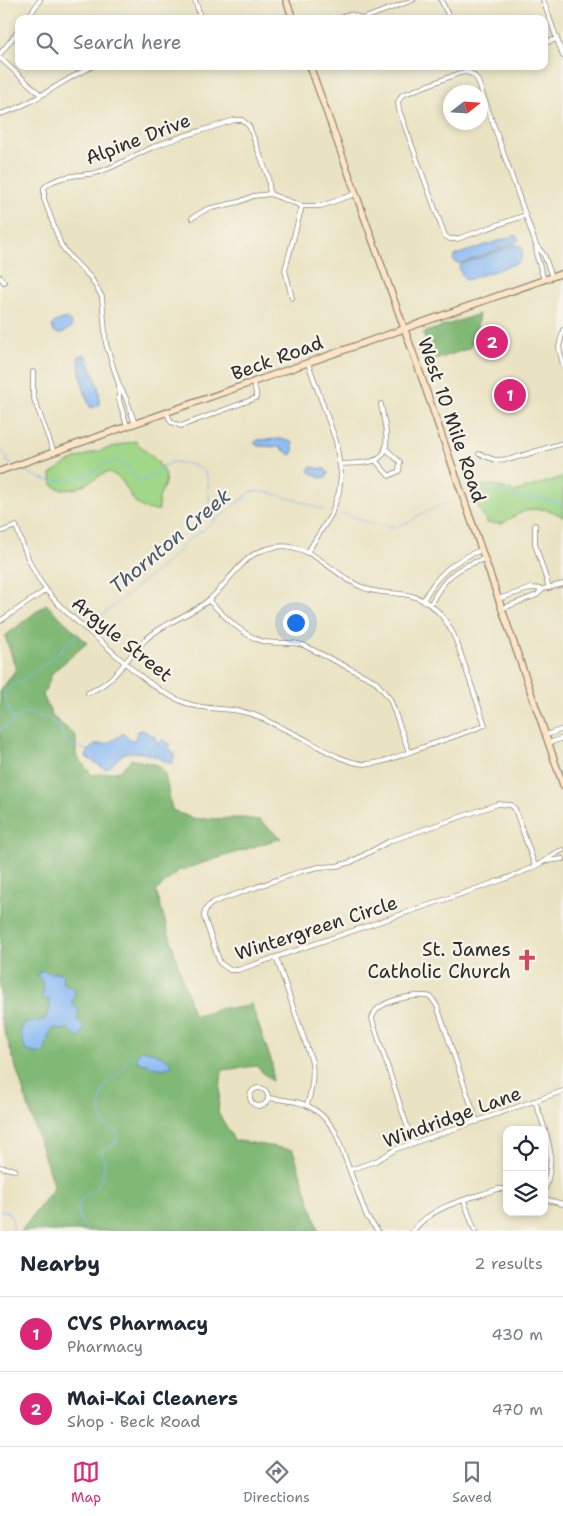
<!DOCTYPE html>
<meta charset="utf-8">
<style>
body{margin:0;font-family:"Shantell Sans",sans-serif;background:#f2f2f3;color:#1f2937}
.controls{position:absolute;right:15px;bottom:15px;display:grid;overflow:hidden;border-radius:10px;box-shadow:0 2px 8px #0003}
.controls button{width:45px;height:45px;display:grid;place-items:center;padding:0;border:0;border-bottom:1px solid #e0e1e3;background:#fff;color:#1f2937;font:25px sans-serif}
.compass{position:absolute;left:443px;top:85px;width:45px;height:45px;border-radius:50%;background:#fff;box-shadow:0 2px 8px #0003;rotate:73deg}
.you{position:absolute;left:295px;top:622px;width:18px;height:18px;margin:-12px;border:4px solid #fff;border-radius:50%;background:#1a73e8;box-shadow:0 0 0 8px #1a73e833}
.badge{display:grid;place-items:center;width:32px;height:32px;border-radius:50%;background:#db2777;color:#fff;font-size:16px;font-weight:700}
.pin{position:absolute;translate:-50% -50%;border:2px solid #fff;box-shadow:0 1px 5px #0006}
.list{margin:0;padding:0;list-style:none}
h2{display:flex;justify-content:space-between;align-items:center;height:65px;margin:0;padding:0 20px;font-size:21px}
h2 small{font-size:16px;font-weight:400;color:#747a83}
.list li{display:grid;grid-template-columns:32px 1fr auto;gap:15px;align-items:center;box-sizing:border-box;height:75px;padding:0 20px;border-top:1px solid #e0e1e3}
.list b{display:block;font-size:19px;white-space:nowrap}
.list p{margin:0;font-size:16px;white-space:nowrap;color:#747a83}
.list em{font-size:16px;font-style:normal;color:#747a83}
.icon{flex:none;width:28px;height:28px;fill:none;stroke:currentColor;stroke-width:2;stroke-linecap:round;stroke-linejoin:round}
.map{position:relative;flex:none;width:563px;height:1231px;overflow:hidden}
.search{position:absolute;background:#fff;box-shadow:0 2px 8px #0003;left:15px;right:15px;top:15px;height:55px;display:flex;align-items:center;gap:12px;box-sizing:border-box;padding:0 18px;border-radius:10px;color:#747a83;font-size:19px}
.sheet{height:215px;background:#fff}
nav{display:flex;justify-content:space-around;align-items:center;box-sizing:border-box;height:70px;border-top:1px solid #e0e1e3;background:#fff;font-size:14px;color:#747a83}
nav a{display:grid;justify-items:center;gap:2px}
nav .on{color:#db2777}
.map>svg:first-child{display:block}
</style>
<div class="map">
<svg width="563" height="1231" viewBox="0 0 563 1231">
<rect width="100%" height="100%" fill="#f7f3e8"/>
<filter id="ink" filterUnits="userSpaceOnUse"><feTurbulence type="fractalNoise" baseFrequency=".02" numOctaves="2"/><feDisplacementMap in="SourceGraphic" scale="10" xChannelSelector="R" yChannelSelector="G"/><feConvolveMatrix kernelMatrix="1 2 1 2 8 2 1 2 1" color-interpolation-filters="sRGB"/></filter>
<filter id="wash" filterUnits="userSpaceOnUse"><feTurbulence type="fractalNoise" baseFrequency=".0096" numOctaves="4" result="noise"/><feDisplacementMap in="SourceGraphic" scale="20" xChannelSelector="R" yChannelSelector="G"/><feGaussianBlur stdDeviation="1.12" result="paint"/><feColorMatrix in="noise" values="0 0 0 0 0 0 0 0 0 0 0 0 0 0 0 0 0 1.4 0 .05"/><feComposite in="paint" operator="in"/></filter>
<g filter="url(#wash)">
<rect width="100%" height="100%" fill="#eae3c3"/>
<g fill="#a1d789" stroke="#66815a">
<path d="M135 441 157 461 166 475 165 483 159 498V510C123 512 135 479 107 472 89 481 71 498 52 485L51 474C71 456 110 448 135 441Z"/>
<path d="M563 477V517C539 502 522 510 502 524L487 523 478 506 473 487 495 485 514 492Z"/>
</g>
<g fill="#80b875" stroke="#567250">
<polygon points="479,314 476,332 470,348 432,361 423,333"/>
<polygon points="46,604 87,643 53,672 43,695 52,716 76,736 76,756 92,775 120,771 131,759 158,765 165,774 172,810 194,819 243,818 259,820 281,838 178,871 156,891 194,1017 223,1008 238,1008 251,1004 272,1063 272,1081 256,1066 222,1070 218,1112 234,1140 293,1150 319,1231 21,1231 54,1188 0,1017 0,692 16,669 5,636"/>
</g>
<g fill="#88baf5" stroke="#5a7290">
<polygon points="516,235 519,240 516,243 459,264 454,261 453,258 456,255"/>
<polygon points="516,245 521,246 523,253 520,261 515,264 467,280 464,279 459,268 462,264"/>
<polygon points="63,319 68,319 72,324 71,328 60,334 54,332 52,326 55,322"/>
<path d="M82 355H86C92 372 102 387 99 405L91 408C85 398 78 368 79 356Z"/>
<polygon points="281,439 289,440 293,443 293,454 291,455 279,447 258,446 254,443 258,440"/>
<polygon points="310,467 325,469 328,473 326,477 320,478 309,471"/>
<path d="M142 730 154 736 158 744 162 740 169 744V748L175 755 172 763C165 763 161 758 154 756 147 753 133 751 126 753 116 756 115 767 105 769L86 757 89 750 95 744H107L122 734 126 735 129 739 133 740 136 738 138 731Z"/>
<path d="M41 970 52 973 61 972 63 976 62 982 68 986 74 988 75 996 71 1003 79 1010 77 1020 84 1028 81 1036 78 1038 68 1028 61 1030 54 1028C45 1035 49 1047 42 1054L26 1051 20 1031 25 1023 44 1020 50 1010 49 1000 42 999C43 990 46 982 37 976Z"/>
<polygon points="142,1050 155,1053 169,1060 172,1066 162,1069 138,1062 136,1056"/>
</g>
<g fill="none" stroke-linecap="round" stroke-linejoin="round">
<g stroke="#88baf5" stroke-width="1">
<polyline points="0,449 8,458 7,462 12,464"/>
<path d="M18 467C25 470 34 476 42 479 56 483 77 479 91 473 99 469 106 461 115 461 129 461 130 476 141 481L154 477C158 472 160 464 168 465L171 462C189 464 210 463 208 488 208 495 211 501 209 508L214 517V521"/>
<polyline points="476,494 494,490 522,498 538,498 563,504"/>
<polyline points="343,513 370,523 396,527 411,521 419,515 446,503"/>
<path d="M94 622 172 558 189 539 206 528 251 492C265 487 308 505 324 510"/>
<path d="M13 720C10 711 3 699 4 691L9 689 11 686C21 685 70 644 77 634"/>
<path d="M0 731C4 727 8 726 12 723 16 719 19 715 26 712 36 715 54 719 60 727 63 733 61 738 65 742L89 751"/>
<polyline points="0,1211 8,1212 12,1219 14,1231"/>
<path d="M85 1231 78 1213V1208L83 1197 97 1187 102 1178 105 1163 101 1151 115 1144 118 1135 117 1132C114 1130 109 1129 107 1127 98 1118 99 1095 105 1086 109 1081 115 1078 119 1073 125 1066 125 1059 133 1055L136 1056"/>
</g>
</g>
</g>
<g filter="url(#ink)">
<g fill="none" stroke-linecap="round" stroke-linejoin="round">
<g stroke="#8a8777" stroke-width="5.5">
<g id="minor">
<polyline points="195,0 201,19"/>
<polyline points="441,0 450,19"/>
<polyline points="543,0 563,56"/>
<polyline points="27,19 40,0"/>
<path d="M341 19C347 11 354 15 362 19"/>
<polyline points="362,19 413,0"/>
<polyline points="544,43 557,39"/>
<polyline points="0,54 19,30"/>
<polyline points="0,58 41,95"/>
<path d="M0 114C34 105 62 79 94 66"/>
<path d="M526 215 457 239H450L445 236 399 110 398 102 402 95 460 73C468 71 474 73 478 81L536 245 537 257 544 280"/>
<polyline points="192,218 207,209 239,202 253,196 270,194 302,206 321,206 355,194"/>
<polyline points="536,245 544,255 552,277"/>
<polyline points="0,277 4,282"/>
<polyline points="292,298 285,270 302,206"/>
<polyline points="563,330 559,347 563,365"/>
<polyline points="33,372 33,396 54,453"/>
<polyline points="119,387 119,400 127,426"/>
<polyline points="167,413 171,422 181,426 256,398 256,392 253,383"/>
<path d="M135 424 126 398 119 385 106 344 102 297 91 278 71 258 61 245 44 199V188C55 175 80 176 95 173 115 168 132 156 151 148 178 136 207 130 234 120H242L249 126 268 176 270 194"/>
<polyline points="479,454 495,460 511,459 563,443"/>
<polyline points="375,460 389,476 399,471 400,462 386,449"/>
<path d="M341 464C351 463 363 464 373 461 396 455 383 420 381 404"/>
<polyline points="535,525 535,544 549,588"/>
<path d="M0 532 16 526C24 549 32 572 47 591 62 610 81 625 99 640 127 664 157 695 192 705 214 711 238 707 259 717 272 723 284 729 297 735 317 745 344 764 366 764 381 764 396 757 410 752 435 743 460 735 485 725L457 643C448 620 433 600 408 595 394 592 380 594 367 589 339 580 320 552 291 547 281 545 267 548 258 552 240 561 225 586 209 600 189 616 164 622 145 640 123 661 118 680 88 693"/>
<polyline points="307,553 331,515 339,492 341,474 336,441 308,363"/>
<polyline points="498,599 532,588 543,589 563,584"/>
<path d="M208 600C224 615 243 637 265 642 278 644 290 641 303 645L375 681 390 699 409 752"/>
<path d="M423 601C436 575 454 560 481 550"/>
<path d="M430 605C444 578 455 568 484 559"/>
<polyline points="501,609 537,595 543,589"/>
<polyline points="0,621 46,590"/>
<polyline points="546,735 563,729"/>
<polyline points="549,743 563,738"/>
<polyline points="546,861 563,859"/>
<path d="M535 866 515 809 511 805 498 804 390 841 351 862 337 866 319 867 302 871 214 902C208 906 204 909 204 917L220 963 230 970H238L502 880C517 874 533 869 546 860 552 856 556 852 563 850"/>
<path d="M276 957 312 1062C314 1078 312 1090 307 1105"/>
<circle cx="259" cy="1097" r="9"/>
<path d="M268 1098C300 1101 316 1103 335 1131L367 1217 378 1231"/>
<path d="M535 1101C547 1135 558 1156 544 1192"/>
<path d="M413 1144 372 1019C372 1018 374 1013 375 1012 383 1000 418 993 431 997L437 1006 477 1122"/>
<polyline points="0,1167 15,1170"/>
<polyline points="350,1170 376,1161 396,1149 563,1091"/>
<polyline points="544,1199 563,1204"/>
<polyline points="464,1201 475,1231"/>
<path d="M413 1231C432 1205 469 1199 498 1189H507"/>
</g>
</g>
<g stroke="#8a8777" stroke-width="8">
<g id="secondary">
<polyline points="286,0 293,19"/>
<polyline points="310,66 417,364 563,785"/>
<polyline points="0,471 563,273"/>
</g>
</g>
<use href="#minor" stroke="#fff" stroke-width="4"/>
<use href="#secondary" stroke="#ffe4c6" stroke-width="5.5"/>
</g>
</g>
<defs>
<g id="church-bare" transform="scale(1.725)"><path d="M-1.2-6h2.4v3.5h3.3v2.4h-3.3V6h-2.4V-.1h-3.3v-2.4h3.3Z" fill="#d1495b" stroke="#f7f3e8" stroke-width="2.5" paint-order="stroke"/></g>
</defs>
<g fill-rule="evenodd">
<use href="#church-bare" x="527" y="960"/>
</g>
<g text-anchor="middle" dominant-baseline="central" stroke-width="5" stroke-linejoin="round" paint-order="stroke">
<g font-size="19" fill="#2b2b2b" stroke="#f7f3e8">
<text transform="translate(138 139) rotate(-21)">Alpine Drive</text>
<text transform="translate(277 358) rotate(-20)">Beck Road</text>
<text transform="translate(452 420) rotate(71)">West 10 Mile Road</text>
<text transform="translate(122 639) rotate(39)">Argyle Street</text>
<text transform="translate(316 928) rotate(-18)">Wintergreen Circle</text>
<text transform="translate(452 1117) rotate(-20)">Windridge Lane</text>
</g>
<g font-size="19" fill="#2b2b2b" stroke="#f7f3e8" text-anchor="end">
<text x="511" y="949">St. James<tspan x="511" dy="22">Catholic Church</tspan></text>
</g>
<g font-size="20" font-style="italic" fill="#475668" stroke="#f7f3e8">
<text transform="translate(170 541) rotate(-40)">Thornton Creek</text>
</g>
</g>
</svg>
<div class="controls">
<button><svg class="icon" aria-label="locate" viewBox="0 0 24 24"><circle cx="12" cy="12" r="6"/><path d="M12 2v4M12 18v4M2 12h4M18 12h4"/></svg></button>
<button><svg class="icon" aria-label="layers" viewBox="0 0 24 24"><path d="M12 4l9 5-9 5-9-5zM3 14l9 5 9-5"/></svg></button>
</div>
<svg class="compass" viewBox="-18 -18 36 36"><path d="M0-13l5 13h-10z" fill="#e53935"/><path d="M0 13l5-13h-10z" fill="#747a83"/></svg>
<div class="you"></div>
<div class="pin badge" style="left:510px;top:395px">1</div>
<div class="pin badge" style="left:492px;top:342px">2</div>
<div class="search"><svg class="icon" aria-label="search" viewBox="0 0 24 24"><circle cx="10" cy="10" r="6"/><path d="M15 15l6 6"/></svg>Search here</div>
</div>
<section class="sheet">
<h2>Nearby<small>2 results</small></h2>
<ul class="list">
<li><span class="badge">1</span><div><b>CVS Pharmacy</b><p>Pharmacy</p></div><em>430 m</em></li>
<li><span class="badge">2</span><div><b>Mai-Kai Cleaners</b><p>Shop · Beck Road</p></div><em>470 m</em></li>
</ul>
</section>
<nav>
<a class="on"><svg class="icon" aria-label="map" viewBox="0 0 24 24"><path d="M3 6l6-2 6 2 6-2v14l-6 2-6-2-6 2zM9 4v14M15 6v14"/></svg>Map</a>
<a><svg class="icon" aria-label="directions" viewBox="0 0 24 24"><path d="M12 3l9 9-9 9-9-9zM9 14v-3h6M13 9l2 2-2 2"/></svg>Directions</a>
<a><svg class="icon" aria-label="saved" viewBox="0 0 24 24"><path d="M7 4h10v16l-5-4-5 4z"/></svg>Saved</a>
</nav>
